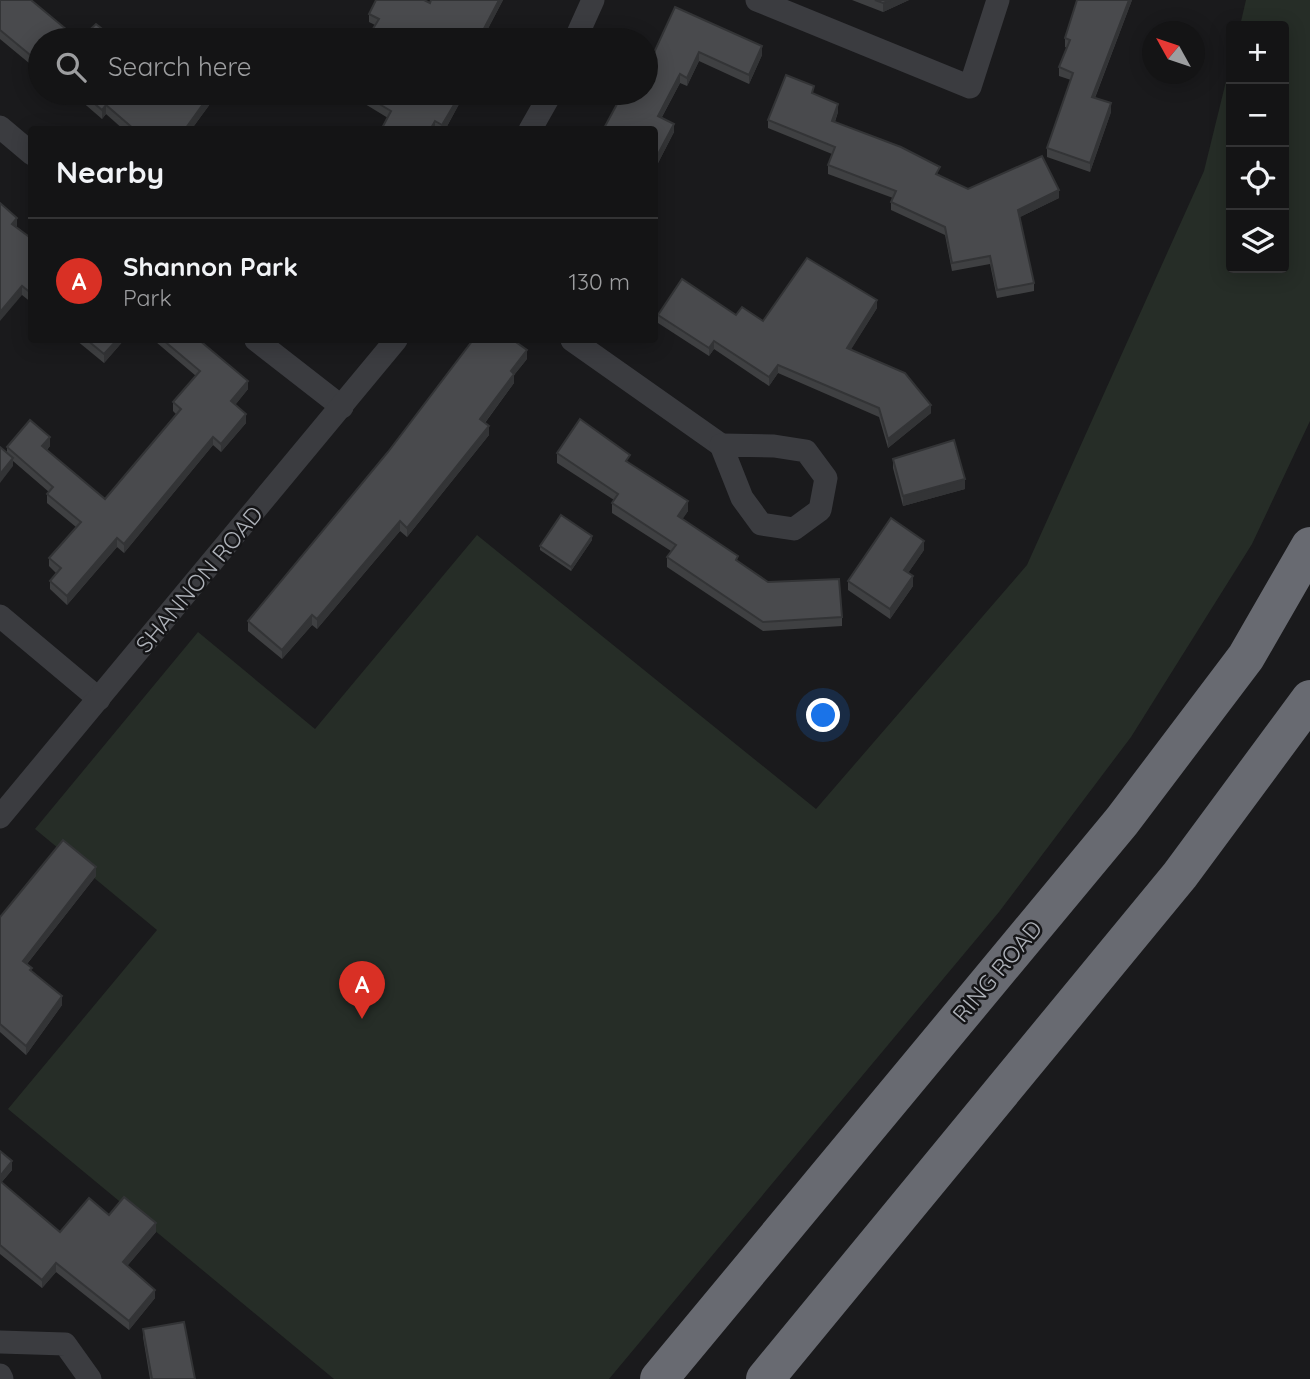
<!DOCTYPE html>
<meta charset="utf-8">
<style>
body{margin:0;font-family:Quicksand,sans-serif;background:#1d1d1e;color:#f1f3f6}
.controls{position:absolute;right:21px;top:21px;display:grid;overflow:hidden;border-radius:7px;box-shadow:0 4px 18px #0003}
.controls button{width:63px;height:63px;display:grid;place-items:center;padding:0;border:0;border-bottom:2px solid #333334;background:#141415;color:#f1f3f6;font:35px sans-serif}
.compass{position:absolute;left:1142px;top:21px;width:63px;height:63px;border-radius:50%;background:#141415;box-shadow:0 4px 18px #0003;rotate:310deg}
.you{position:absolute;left:824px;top:716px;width:24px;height:24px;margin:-18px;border:5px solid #fff;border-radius:50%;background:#1a73e8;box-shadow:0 0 0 10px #1a73e833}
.badge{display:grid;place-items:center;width:46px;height:46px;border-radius:50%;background:#d93025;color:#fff;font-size:23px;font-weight:700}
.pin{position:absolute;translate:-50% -58px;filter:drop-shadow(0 2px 4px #0008)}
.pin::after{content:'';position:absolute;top:37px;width:24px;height:21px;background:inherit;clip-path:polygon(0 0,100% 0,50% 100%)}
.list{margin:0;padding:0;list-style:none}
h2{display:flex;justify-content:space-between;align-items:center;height:91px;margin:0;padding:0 28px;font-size:30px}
h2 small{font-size:23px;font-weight:400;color:#9d9ea0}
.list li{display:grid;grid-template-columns:46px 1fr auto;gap:21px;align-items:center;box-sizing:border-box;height:126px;padding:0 28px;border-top:2px solid #333334}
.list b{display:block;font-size:26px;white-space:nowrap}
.list p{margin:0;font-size:23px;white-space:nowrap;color:#9d9ea0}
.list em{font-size:23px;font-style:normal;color:#9d9ea0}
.icon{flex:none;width:38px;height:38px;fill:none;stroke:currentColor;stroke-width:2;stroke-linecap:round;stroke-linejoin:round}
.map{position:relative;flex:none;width:1310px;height:1379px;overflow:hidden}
.search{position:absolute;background:#141415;box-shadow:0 4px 18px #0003;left:28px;top:28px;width:630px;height:77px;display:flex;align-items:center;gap:18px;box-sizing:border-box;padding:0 24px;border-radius:38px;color:#9d9ea0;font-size:26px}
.panel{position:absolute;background:#141415;box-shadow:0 4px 18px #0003;left:28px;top:126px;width:630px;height:217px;border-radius:7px}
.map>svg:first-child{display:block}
</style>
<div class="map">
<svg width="1310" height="1379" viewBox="0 0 1310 1379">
<rect width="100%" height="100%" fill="#1a1a1c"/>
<polygon fill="#262d27" points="1246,0 1310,0 1310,421 1252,544 1131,737 999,912 609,1379 334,1379 8,1109 157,930 35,829 198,632 315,729 477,535 816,809 1027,565 1204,171 1231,61 1231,268 1284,268 1284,26 1240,26"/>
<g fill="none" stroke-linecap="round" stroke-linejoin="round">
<g stroke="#3b3c40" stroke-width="23">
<polyline points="757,0 970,87 998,0"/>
<polyline points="575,40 593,0"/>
<polyline points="0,127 32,154"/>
<polyline points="530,130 551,93"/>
<polyline points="256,340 342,407"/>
<polyline points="572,340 721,445"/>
<polygon points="721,445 774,446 806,451 826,478 820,510 794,529 761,524 742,498"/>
<polyline points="0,616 99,699"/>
<polyline points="0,817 396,340"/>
<polyline points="0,1342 65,1344 90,1379"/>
<polyline points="0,1375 2,1379"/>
</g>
<g stroke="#686a71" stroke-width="38">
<polyline points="659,1379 1122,821 1246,657 1310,546"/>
<polyline points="765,1379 1180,875 1310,699"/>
</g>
</g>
<g fill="#3f4042">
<polygon points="0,0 79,40 116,40 40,40 40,65 39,64 35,68 0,39"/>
<polygon points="431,0 503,0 482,40 366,40 375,25 369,22 369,14 430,3"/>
<polygon points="852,0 909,0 883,12"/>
<polygon points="1077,0 1132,0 1095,98 1111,112 1090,172 1047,157 1047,148 1071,80 1059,76 1059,67 1067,48 1065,47 1065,38"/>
<polygon points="675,7 762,55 749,84 699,61 687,86 680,83 662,117 674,132 657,165 654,164 654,130 646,93"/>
<polygon points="72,93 156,93 166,101 171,93 218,93 191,130 124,130 106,114 102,119"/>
<polygon points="347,93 465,93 445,130 381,130 388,118"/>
<polygon points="814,94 838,112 835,122 940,175 939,176 968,189 1059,198 1020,217 1034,283 1034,291 997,298 990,264 952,271 945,235 891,210 891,202 893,198 828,174 828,165 832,154 768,128 768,120"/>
<polygon points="17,227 32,239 32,303 22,295"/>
<polygon points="877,308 851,349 931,413 888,448 879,417 778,373 769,386 714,349 709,356 658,323 658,315 736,315 763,321"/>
<polygon points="76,340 124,340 104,363"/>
<polygon points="156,340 199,340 248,389 235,405 246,423 221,452 213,445 124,553 117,547 67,605 50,589 50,581 56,573 49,566 49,558 76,527 47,503 47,494 49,492 13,461 13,466 7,452 7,447 50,446 47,450 105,499 176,414 173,411 173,402 196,376 156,342"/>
<polygon points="527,359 514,375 514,383 485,423 489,435 407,537 400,531 317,629 312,625 282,659 248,631 248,621 388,452"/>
<polygon points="557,453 630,464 688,511 682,519 738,561 768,582 842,617 842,626 763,631 667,567 667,557 671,551 612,513 612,503 614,500 557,463"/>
<polygon points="893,459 965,489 903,506 893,468"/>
<polygon points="592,540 571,571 540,550 540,546"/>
<polygon points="924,550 908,573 913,586 890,619 848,590 848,581"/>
<polygon points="96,876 27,964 32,972 62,1005 26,1055 0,1032 0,917"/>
<polygon points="0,1151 12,1170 1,1183 60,1232 109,1215 156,1232 127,1266 155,1298 129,1330 56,1272 42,1288 0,1254"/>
<polygon points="143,1329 195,1379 150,1379 143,1337"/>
</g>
<g fill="#333436">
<polygon points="499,0 503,0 482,40 478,40"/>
<polygon points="890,0 909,0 883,12 883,3"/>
<polygon points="1129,0 1132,0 1092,105 1092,97"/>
<polygon points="762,46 762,55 749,84 749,75"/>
<polygon points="699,52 699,61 687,86 687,78"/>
<polygon points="39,55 39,64 35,68 35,59"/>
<polygon points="680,74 680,83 658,124 658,116"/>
<polygon points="211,93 218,93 191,130 186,130 186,128"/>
<polygon points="461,93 465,93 445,130 442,130 442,125"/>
<polygon points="1111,103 1111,112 1090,172 1090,163"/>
<polygon points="838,104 838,112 832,129 832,121"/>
<polygon points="106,105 106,114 102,119 102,110"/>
<polygon points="435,121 435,130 430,130"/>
<polygon points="674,124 674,132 657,165 657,156"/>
<polygon points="1059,190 1059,198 1018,218 1018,210"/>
<polygon points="17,218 17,227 12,224"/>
<polygon points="22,286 22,295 0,321 0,312"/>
<polygon points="877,300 877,308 847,356 847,348"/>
<polygon points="117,340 124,340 104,363 104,354"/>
<polygon points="714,341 714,349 709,356 709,348"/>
<polygon points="527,350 527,359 514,375 514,383 480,429 480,419 511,371"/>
<polygon points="778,365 778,373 769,386 769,377"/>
<polygon points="248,381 248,389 231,410 231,401"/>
<polygon points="931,405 931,413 888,448 888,439"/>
<polygon points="246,414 246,423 221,452 221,444"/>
<polygon points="489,426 489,435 407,537 407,528"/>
<polygon points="50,437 50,446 42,455 42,446"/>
<polygon points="213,437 213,445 124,553 124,544"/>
<polygon points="13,458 13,466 0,483 0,474"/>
<polygon points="965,479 965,489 903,506 903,496"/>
<polygon points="688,501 688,511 678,526 678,516"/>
<polygon points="400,521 400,531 317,629 317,619"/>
<polygon points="592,536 592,540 571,571 571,567"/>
<polygon points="117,538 117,547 67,605 67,596"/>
<polygon points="924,541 924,550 904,579 904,570"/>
<polygon points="913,576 913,586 890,619 890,609"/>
<polygon points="312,615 312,625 282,659 282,650"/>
<polygon points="96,867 96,876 23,969 23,961"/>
<polygon points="62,996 62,1005 26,1055 26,1046"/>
<polygon points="12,1161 12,1170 0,1184 0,1176"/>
<polygon points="156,1223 156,1232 123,1271 123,1262"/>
<polygon points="56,1263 56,1272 42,1288 42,1280"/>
<polygon points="155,1290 155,1298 129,1330 129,1321"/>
</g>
<g fill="#494a4d" stroke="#333436" stroke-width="2">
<polygon points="0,0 31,0 79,40 96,24 116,40 40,40 40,56 39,55 35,59 0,30"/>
<polygon points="376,0 424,0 430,3 431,0 499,0 478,40 366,40 379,19 369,14"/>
<polygon points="875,0 890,0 883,3"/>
<polygon points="1077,0 1129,0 1092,97 1111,103 1090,163 1047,148 1073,73 1059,67 1070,40 1065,38"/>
<polygon points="675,7 762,46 749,75 699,52 687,78 680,74 658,116 674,124 657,156 654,155 654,130 603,130 623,93 646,93 646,70"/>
<polygon points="786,75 814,86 812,93 838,104 832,121 901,147 940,167 936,174 968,189 1042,156 1059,190 1018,210 1034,283 997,290 990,256 952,263 945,227 891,202 896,191 828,165 835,147 768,120"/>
<polygon points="82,93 156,93 166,101 171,93 211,93 186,128 188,130 135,130 106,105 102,110"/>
<polygon points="361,93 461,93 442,125 435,121 430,130 381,130 391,111"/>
<polygon points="0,203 17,218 12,224 32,239 32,294 22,286 0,312"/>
<polygon points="807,258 877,300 847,348 905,373 931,405 888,439 879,408 778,365 769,377 714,341 709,348 658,315 682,279 736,315 742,307 763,321"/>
<polygon points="87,340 117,340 104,354"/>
<polygon points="163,340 199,340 248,381 231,401 246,414 221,444 213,437 124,544 117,538 67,596 50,581 61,568 49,558 81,522 47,494 53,487 7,447 30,420 50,437 42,446 105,499 181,409 173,402 200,371"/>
<polygon points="473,340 513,340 527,350 511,371 514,374 480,419 489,426 407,528 400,521 317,619 312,615 282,650 248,621 388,452"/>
<polygon points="580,419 630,455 626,461 688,501 678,516 738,556 736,560 768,582 839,579 842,617 763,622 667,557 676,545 612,503 618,494 557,453"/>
<polygon points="954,440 965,479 903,496 893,459"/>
<polygon points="0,447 13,458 0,474"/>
<polygon points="561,515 592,536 571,567 540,546"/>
<polygon points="891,518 924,541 904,570 913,576 890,609 848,581"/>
<polygon points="63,840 96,867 23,961 32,968 30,970 62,996 26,1046 0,1024 0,917"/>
<polygon points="0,1151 12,1161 0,1176"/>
<polygon points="0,1181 60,1232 89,1198 109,1215 124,1197 156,1223 123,1262 155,1290 129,1321 56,1263 42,1280 0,1245"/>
<polygon points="184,1322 195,1379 152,1379 143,1329"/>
</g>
<g text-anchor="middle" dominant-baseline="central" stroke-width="5" stroke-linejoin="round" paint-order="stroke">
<g font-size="23" fill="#aeb2b9" stroke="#151517">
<text transform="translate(199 579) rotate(-50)">SHANNON ROAD</text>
<text transform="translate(997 971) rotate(-50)">RING ROAD</text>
</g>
</g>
</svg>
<div class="controls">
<button>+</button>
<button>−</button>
<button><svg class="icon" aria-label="locate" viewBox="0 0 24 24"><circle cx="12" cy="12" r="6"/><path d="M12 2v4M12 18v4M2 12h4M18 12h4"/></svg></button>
<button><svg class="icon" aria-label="layers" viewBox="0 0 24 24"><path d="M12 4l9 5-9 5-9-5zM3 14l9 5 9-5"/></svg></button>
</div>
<svg class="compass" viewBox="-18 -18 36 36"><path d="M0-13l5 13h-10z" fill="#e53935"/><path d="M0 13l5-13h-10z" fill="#9d9ea0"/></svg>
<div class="you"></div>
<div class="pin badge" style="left:362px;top:1019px">A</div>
<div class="search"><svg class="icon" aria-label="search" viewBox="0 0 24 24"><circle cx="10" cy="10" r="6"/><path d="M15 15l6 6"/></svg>Search here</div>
<section class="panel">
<h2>Nearby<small></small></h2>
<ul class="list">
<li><span class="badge">A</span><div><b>Shannon Park</b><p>Park</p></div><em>130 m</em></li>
</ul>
</section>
</div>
